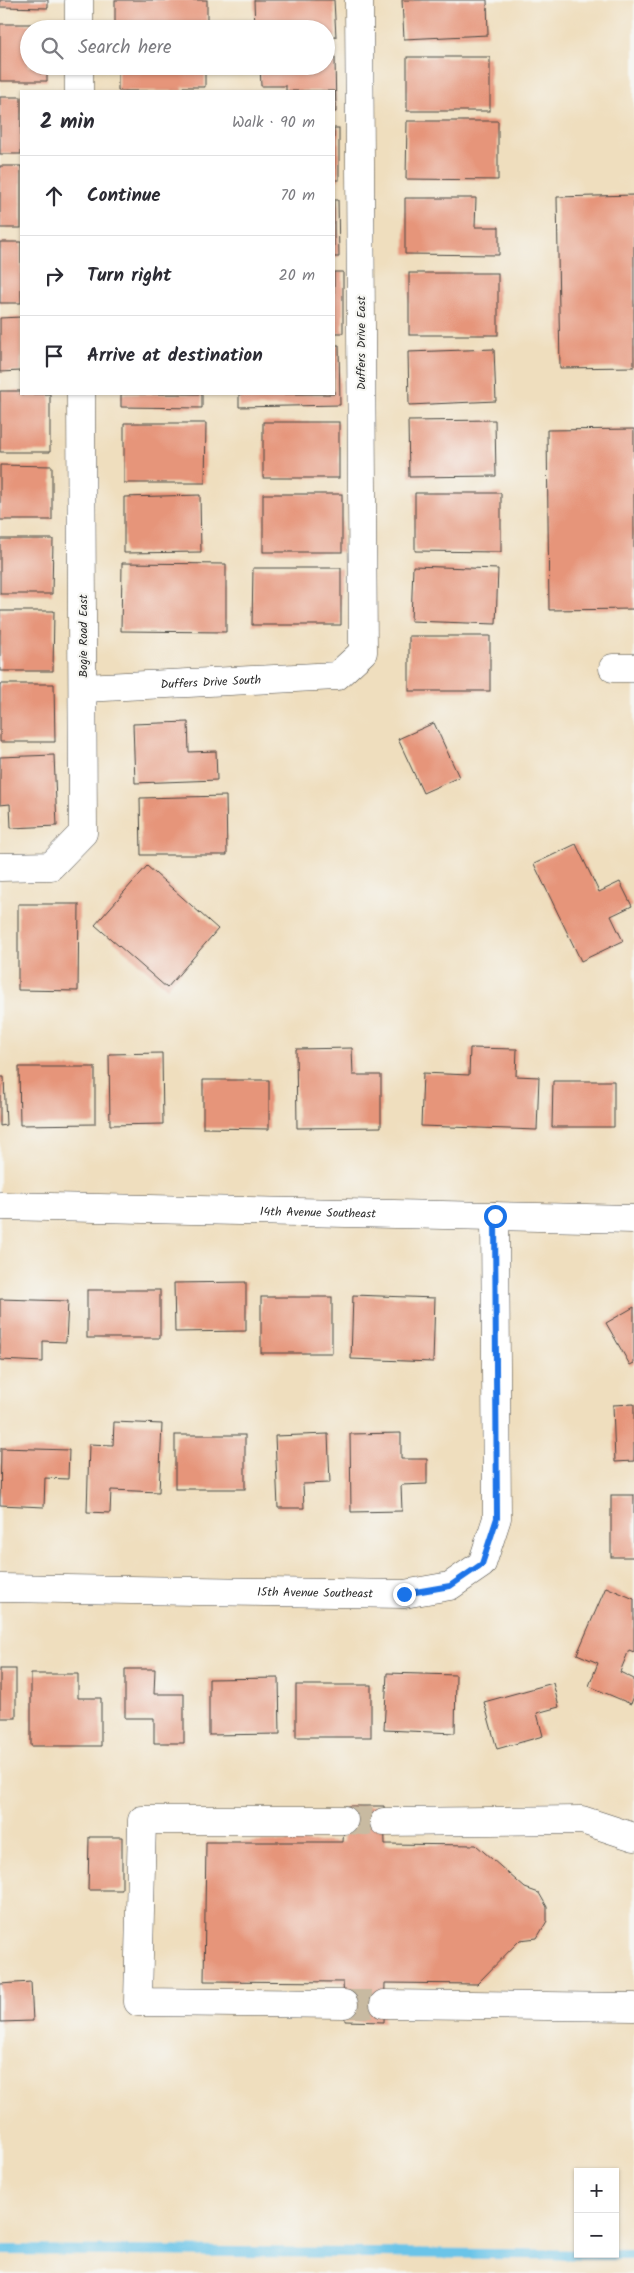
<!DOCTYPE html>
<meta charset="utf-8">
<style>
body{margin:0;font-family:Kalam,sans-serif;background:#f7f7f7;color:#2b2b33}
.controls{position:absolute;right:15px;bottom:15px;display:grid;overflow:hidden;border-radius:0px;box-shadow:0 1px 4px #0004}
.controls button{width:45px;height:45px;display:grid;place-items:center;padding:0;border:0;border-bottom:1px solid #e1e1e2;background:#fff;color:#2b2b33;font:25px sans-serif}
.stop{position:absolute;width:15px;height:15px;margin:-11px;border:4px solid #1a73e8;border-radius:50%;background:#fff}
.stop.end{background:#1a73e8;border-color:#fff;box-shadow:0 1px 5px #0008}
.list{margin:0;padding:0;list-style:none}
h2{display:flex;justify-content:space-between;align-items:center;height:65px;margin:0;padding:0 20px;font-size:21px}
h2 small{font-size:16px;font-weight:400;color:#7c7c81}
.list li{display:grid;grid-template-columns:32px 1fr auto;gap:15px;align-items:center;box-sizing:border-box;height:80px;padding:0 20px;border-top:1px solid #e1e1e2}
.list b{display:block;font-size:19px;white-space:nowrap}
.list em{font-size:16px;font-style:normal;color:#7c7c81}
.icon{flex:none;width:28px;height:28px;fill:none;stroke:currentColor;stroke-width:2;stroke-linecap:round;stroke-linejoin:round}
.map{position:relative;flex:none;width:634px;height:2273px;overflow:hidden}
.search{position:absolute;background:#fff;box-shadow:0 1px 4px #0004;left:20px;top:20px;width:315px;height:55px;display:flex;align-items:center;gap:12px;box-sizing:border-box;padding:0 18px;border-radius:28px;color:#7c7c81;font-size:19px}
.panel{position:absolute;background:#fff;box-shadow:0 1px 4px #0004;left:20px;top:90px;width:315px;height:305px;border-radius:0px}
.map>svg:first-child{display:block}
</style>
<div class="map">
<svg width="634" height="2273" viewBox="0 0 634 2273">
<rect width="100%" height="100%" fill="#f6f6f2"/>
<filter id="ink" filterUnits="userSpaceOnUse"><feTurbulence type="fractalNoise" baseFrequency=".02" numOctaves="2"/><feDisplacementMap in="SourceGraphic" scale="10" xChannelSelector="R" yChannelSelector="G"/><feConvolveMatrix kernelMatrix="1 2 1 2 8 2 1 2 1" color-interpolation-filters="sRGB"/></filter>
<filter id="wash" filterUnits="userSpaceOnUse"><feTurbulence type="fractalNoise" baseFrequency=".0096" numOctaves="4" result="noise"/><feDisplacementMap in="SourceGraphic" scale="20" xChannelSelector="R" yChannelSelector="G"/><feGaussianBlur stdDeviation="1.12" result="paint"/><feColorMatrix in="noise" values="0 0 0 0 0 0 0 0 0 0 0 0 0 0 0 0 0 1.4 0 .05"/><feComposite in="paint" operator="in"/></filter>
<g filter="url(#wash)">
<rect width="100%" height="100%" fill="#efdebe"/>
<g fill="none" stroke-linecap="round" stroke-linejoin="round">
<polyline stroke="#6ac4e8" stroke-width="10" points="0,2250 634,2255"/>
</g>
<g id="blocks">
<g fill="#e6957a">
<polygon points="0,0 48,0 48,8 0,7"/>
<rect x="115" y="0" width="92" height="29"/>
<polygon points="254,0 334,0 336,37 326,37 326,29 255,29"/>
<polygon points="402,0 487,0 488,35 404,39"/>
<polygon points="0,24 47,24 47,29 29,29 29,66 47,66 47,81 0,81"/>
<polygon points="326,57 335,57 336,112 334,112 334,91 286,91 286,86 261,86 260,66 326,66"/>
<rect x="407" y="57" width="83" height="54"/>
<polygon points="118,66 205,66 205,87 183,87 183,91 118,91"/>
<rect x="0" y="97" width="21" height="57"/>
<polygon points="407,121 498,121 498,180 406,179"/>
<rect x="334" y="128" width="5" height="52"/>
<rect x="0" y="166" width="21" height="62"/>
<polygon points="634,195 634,367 560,368 557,197"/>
<polygon points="405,198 476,198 475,227 499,227 499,255 405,254"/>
<polygon points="334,200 338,200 339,257 334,257"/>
<rect x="0" y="242" width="21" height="61"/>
<rect x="334" y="272" width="9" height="61"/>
<rect x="409" y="273" width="89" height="62"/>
<polygon points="21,317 21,371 0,372 0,318"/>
<polygon points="334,345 339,345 340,405 239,407 239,394 334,394"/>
<polygon points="494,349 496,401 409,405 408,352"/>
<polygon points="0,391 21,391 21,394 50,394 50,452 0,452"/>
<polygon points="121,394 202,394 202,408 121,407"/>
<polygon points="495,420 496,476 409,477 408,421"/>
<rect x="263" y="422" width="76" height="56"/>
<polygon points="124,423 206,423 205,483 124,483"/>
<polygon points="634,429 634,609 549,610 547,430"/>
<polygon points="0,465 52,466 52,520 0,520"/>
<polygon points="415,493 501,493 501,552 415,551"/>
<rect x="263" y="494" width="79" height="58"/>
<polygon points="200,495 201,552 124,553 124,497"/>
<polygon points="0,539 53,539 52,594 0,594"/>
<polygon points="122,563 226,564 226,632 121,631"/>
<polygon points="413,566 498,569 496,624 411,621"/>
<polygon points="253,568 341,568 341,625 252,625"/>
<polygon points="0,611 54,611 53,671 0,671"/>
<rect x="409" y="636" width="81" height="55"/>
<polygon points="0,684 54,684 55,742 0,742"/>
<polygon points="188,722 189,752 216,751 217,780 135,783 133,724"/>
<polygon points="434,723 459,777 423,793 398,739"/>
<polygon points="54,755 57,826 11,828 10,804 0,805 0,757"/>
<polygon points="226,796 227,855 141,855 140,798"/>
<polygon points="576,844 599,892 620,882 632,906 611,916 623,941 581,961 534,864"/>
<polygon points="147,866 218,929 167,988 95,925"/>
<polygon points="18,904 79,904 78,991 18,990"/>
<polygon points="352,1048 353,1075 381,1075 381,1127 297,1128 296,1049"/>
<polygon points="470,1048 517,1049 516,1076 539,1077 537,1130 421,1126 423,1073 469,1075"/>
<polygon points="162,1053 163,1124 110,1125 109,1054"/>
<polygon points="19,1067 95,1067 95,1124 20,1125"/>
<polygon points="0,1077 4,1077 6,1125 0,1126"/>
<polygon points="203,1080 269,1080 269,1129 203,1128"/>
<polygon points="553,1081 614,1081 614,1127 552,1127"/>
<polygon points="246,1282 246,1331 175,1332 174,1283"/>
<rect x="87" y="1290" width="73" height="48"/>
<polygon points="353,1295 435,1298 433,1362 351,1359"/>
<rect x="261" y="1297" width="71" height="56"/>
<polygon points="0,1299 68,1301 66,1342 43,1341 43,1362 0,1360"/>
<polygon points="634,1307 634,1363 630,1365 606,1323"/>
<polygon points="634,1404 634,1461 615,1462 613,1405"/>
<polygon points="114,1422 162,1424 159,1492 111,1490 110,1513 87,1512 89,1444 113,1445"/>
<polygon points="401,1433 401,1459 427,1459 427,1484 401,1485 402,1511 351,1512 350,1434"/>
<polygon points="328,1434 330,1483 303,1484 304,1508 278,1508 275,1436"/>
<rect x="175" y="1435" width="70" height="54"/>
<polygon points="1,1448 69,1450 68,1479 45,1478 44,1507 0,1505"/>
<rect x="611" y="1495" width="23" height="62"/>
<polygon points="606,1587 634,1599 634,1652 629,1650 620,1672 634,1679 634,1696 631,1704 589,1686 598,1663 577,1654"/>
<rect x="0" y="1669" width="16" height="49"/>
<polygon points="125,1669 155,1669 154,1694 184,1694 184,1743 154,1743 154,1718 125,1718"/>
<polygon points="387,1673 456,1675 455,1733 384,1730"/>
<polygon points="31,1674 78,1674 78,1698 101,1698 101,1746 31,1746"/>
<polygon points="279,1678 280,1734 209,1735 209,1679"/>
<polygon points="553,1683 559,1707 537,1713 543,1736 497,1749 484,1702"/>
<rect x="296" y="1685" width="75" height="52"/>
<polygon points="345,1806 384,1806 385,1844 476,1845 525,1888 539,1893 547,1907 547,1921 537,1938 520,1940 477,1984 385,1983 384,2022 345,2021 343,1982 204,1981 206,1842 343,1842"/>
<polygon points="89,1837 122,1837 122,1890 88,1890"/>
<polygon points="31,1982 33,2021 0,2022 0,1984"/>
</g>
</g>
</g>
<g filter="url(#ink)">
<use href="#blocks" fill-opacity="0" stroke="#484641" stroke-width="1"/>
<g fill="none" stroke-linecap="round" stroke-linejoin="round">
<g stroke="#c8baa1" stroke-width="28" stroke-dasharray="28 14" stroke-linecap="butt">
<polyline points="344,1820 384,1822"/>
<polyline points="344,2004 384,2004"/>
</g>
<g stroke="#484641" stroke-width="29">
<g id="minor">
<polyline points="79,0 79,29"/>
<polyline points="79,66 79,91"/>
<polyline points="613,668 634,668"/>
<path id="s1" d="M83 688 337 676 363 652 359 0"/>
<polyline points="0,867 51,866 83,833 81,394"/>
<path id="s2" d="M0 1206 634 1219"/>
<path id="s3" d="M0 1588 404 1594 450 1586 482 1564 497 1518 495 1216"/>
<polyline points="344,1820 142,1820 138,2002 344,2004"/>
<polyline points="384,1822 582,1820 634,1837"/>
<polyline points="384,2004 634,2007"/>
</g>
</g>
<use href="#minor" stroke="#fff" stroke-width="28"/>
</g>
</g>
<g fill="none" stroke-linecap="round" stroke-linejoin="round" filter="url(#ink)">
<polyline stroke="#1a73e8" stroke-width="6" points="404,1594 450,1586 482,1564 497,1518 495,1216"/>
</g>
<g text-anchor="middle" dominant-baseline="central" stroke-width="4.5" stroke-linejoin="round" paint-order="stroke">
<g font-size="12" fill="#2b2b2b" stroke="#f6f6f2">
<text transform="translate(361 343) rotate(-90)">Duffers Drive East</text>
<text transform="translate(83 636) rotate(-90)">Bogie Road East</text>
<text stroke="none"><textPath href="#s1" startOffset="128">Duffers Drive South</textPath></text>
<text stroke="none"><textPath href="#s2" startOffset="318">14th Avenue Southeast</textPath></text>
<text stroke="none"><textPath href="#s3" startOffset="315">15th Avenue Southeast</textPath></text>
</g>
</g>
</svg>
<div class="controls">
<button>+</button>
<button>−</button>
</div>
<div class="stop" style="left:495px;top:1216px"></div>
<div class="stop end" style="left:404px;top:1594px"></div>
<div class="search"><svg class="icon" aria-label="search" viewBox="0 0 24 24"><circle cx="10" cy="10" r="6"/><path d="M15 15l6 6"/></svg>Search here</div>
<section class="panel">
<h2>2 min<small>Walk · 90 m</small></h2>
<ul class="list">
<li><svg class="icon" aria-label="ahead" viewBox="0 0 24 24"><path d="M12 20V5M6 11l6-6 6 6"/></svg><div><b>Continue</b></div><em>70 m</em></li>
<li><svg class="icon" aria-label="right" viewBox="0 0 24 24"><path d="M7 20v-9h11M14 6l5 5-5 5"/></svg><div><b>Turn right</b></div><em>20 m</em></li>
<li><svg class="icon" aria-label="arrive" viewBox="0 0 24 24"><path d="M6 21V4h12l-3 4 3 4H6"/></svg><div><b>Arrive at destination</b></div></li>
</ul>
</section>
</div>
